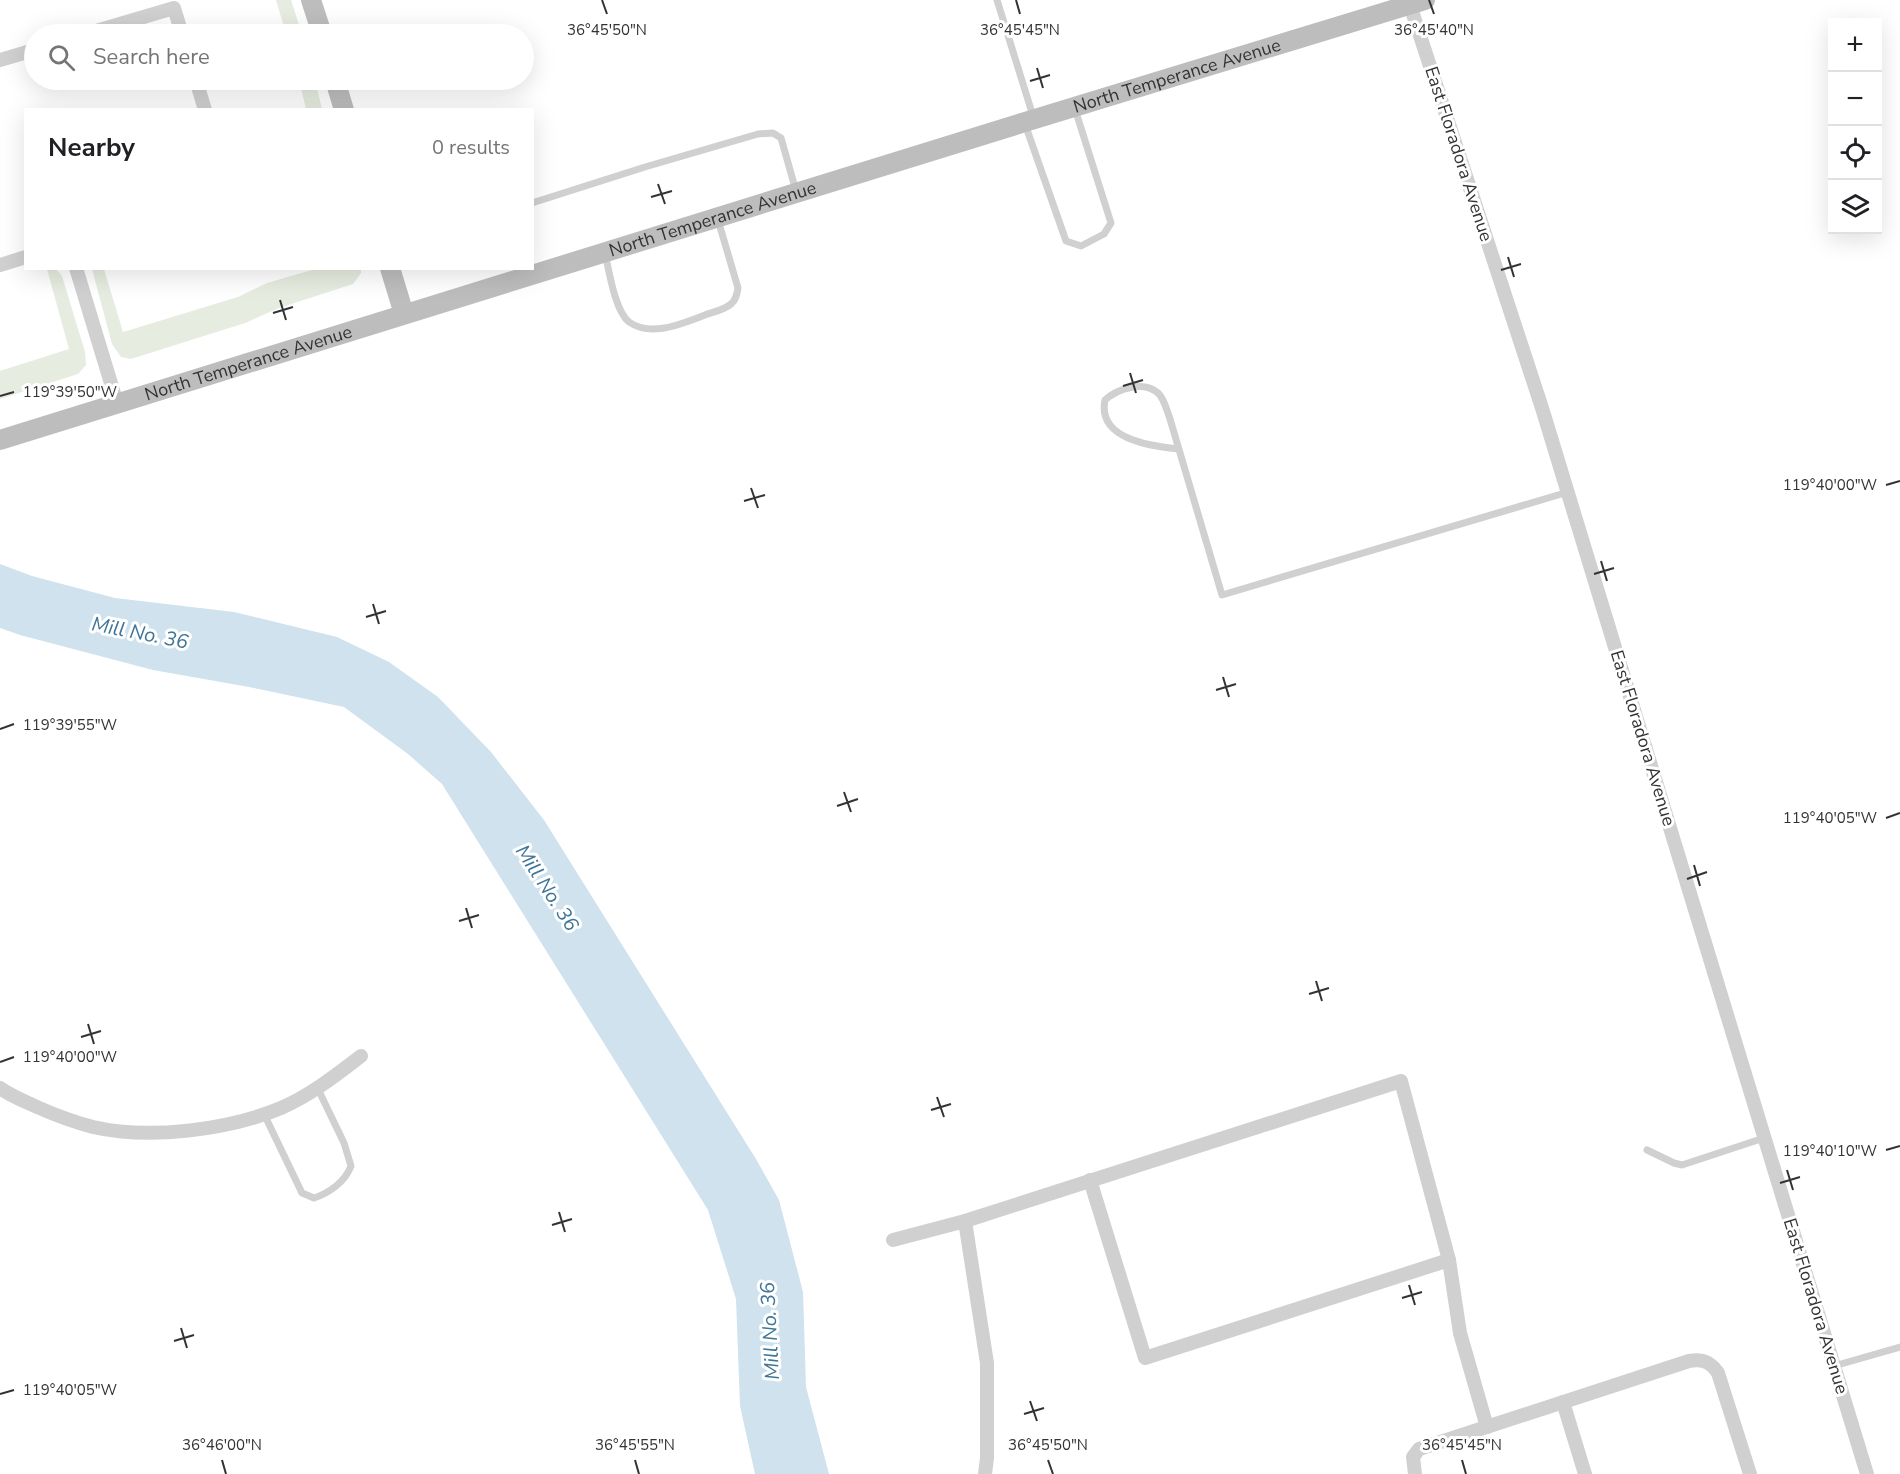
<!DOCTYPE html>
<meta charset="utf-8">
<style>
body{margin:0;font-family:"Nunito Sans",sans-serif;background:#f2f2f2;color:#202124}
.controls{position:absolute;right:18px;top:18px;display:grid;overflow:hidden;border-radius:0px;box-shadow:0 6px 24px #0002}
.controls button{width:54px;height:54px;display:grid;place-items:center;padding:0;border:0;border-bottom:2px solid #e0e0e0;background:#fff;color:#202124;font:30px sans-serif}
.list{margin:0;padding:0;list-style:none}
h2{display:flex;justify-content:space-between;align-items:center;height:78px;margin:0;padding:0 24px;font-size:26px}
h2 small{font-size:20px;font-weight:400;color:#757577}
.icon{flex:none;width:33px;height:33px;fill:none;stroke:currentColor;stroke-width:2;stroke-linecap:round;stroke-linejoin:round}
.map{position:relative;flex:none;width:1900px;height:1474px;overflow:hidden}
.search{position:absolute;background:#fff;box-shadow:0 6px 24px #0002;left:24px;top:24px;width:510px;height:66px;display:flex;align-items:center;gap:15px;box-sizing:border-box;padding:0 21px;border-radius:33px;color:#757577;font-size:22px}
.panel{position:absolute;background:#fff;box-shadow:0 6px 24px #0002;left:24px;top:108px;width:510px;height:162px;border-radius:0px}
.map>svg:first-child{display:block}
</style>
<div class="map">
<svg width="1900" height="1474" viewBox="0 0 1900 1474">
<rect width="100%" height="100%" fill="#fff"/>
<g fill="#e6ecdf">
<polygon points="276,0 291,0 302,34 286,34"/>
<polygon points="299,80 315,80 322,109 306,109"/>
<polygon points="47,269 56,269 62,276 85,352 86,365 78,374 0,399 0,371 69,349"/>
<polygon points="92,269 104,269 123,332 238,297 267,283 315,269 361,269 361,273 353,284 279,308 245,323 131,359 121,357 112,344"/>
</g>
<polygon fill="#cfe2ee" points="0,564 32,576 115,598 234,612 337,637 389,662 438,697 491,752 544,820 756,1159 779,1200 803,1292 806,1387 829,1474 755,1474 740,1406 736,1299 708,1210 442,784 408,754 344,707 249,687 153,670 20,635 0,628"/>
<g fill="none" stroke-linecap="round" stroke-linejoin="round">
<g stroke="#d0d0d0" stroke-width="7">
<polyline points="997,0 1033,116"/>
<polyline points="1025,124 1066,241 1081,246 1104,234 1111,223 1075,109"/>
<polyline points="532,203 645,167 758,134 773,133 781,138 796,191"/>
<path d="M605 253C609 271 615 311 629 322 652 338 683 323 705 315 713 312 724 310 731 304 736 300 737 294 738 288L718 220"/>
<path d="M1178 449C1150 446 1097 439 1105 400 1117 389 1143 380 1158 393 1164 398 1167 411 1170 419L1222 595 1568 492"/>
<path d="M264 1114 302 1193 314 1198C329 1193 345 1182 351 1166L344 1143 318 1089"/>
<polyline points="1647,1150 1674,1163 1682,1165 1764,1138"/>
<polyline points="1834,1366 1900,1347"/>
</g>
<g stroke="#d0d0d0" stroke-width="14">
<polyline points="1410,5 1542,408 1867,1474"/>
<polyline points="86,34 174,8 182,34"/>
<polyline points="0,60 34,50"/>
<polyline points="196,80 205,110"/>
<polyline points="0,265 26,257"/>
<polyline points="76,268 117,403"/>
<path d="M0 1088C11 1096 24 1101 37 1107 55 1115 74 1122 93 1127 149 1140 228 1130 281 1108 311 1095 336 1075 361 1056"/>
<polyline points="1090,1180 1145,1358 1449,1260"/>
<polyline points="965,1221 987,1363 987,1458 985,1474"/>
<polyline points="893,1240 965,1221 1401,1081 1449,1260 1460,1333 1487,1427"/>
<polyline points="1563,1402 1585,1474"/>
<path d="M1415 1474 1413 1457 1419 1449 1689 1361C1702 1359 1710 1361 1718 1373L1750 1474"/>
</g>
<g stroke="#bdbdbd" stroke-width="20">
<polyline points="311,0 322,34"/>
<polyline points="335,80 344,110"/>
<polyline points="390,268 404,314"/>
<path id="s1" d="M0 440 1025 122 1425 0"/>
</g>
</g>
<path fill="none" stroke="#333" stroke-width="2" d="M602 0 607 14M1016 0 1020 14M1429 0 1434 14M1037 68 1043 88M1030 81 1050 75M658 184 665 204M651 197 672 191M1508 257 1514 277M1501 270 1521 264M280 300 286 320M273 313 293 307M1130 373 1136 393M1123 386 1143 380M0 396 14 392M1886 485 1900 481M751 488 758 508M744 501 765 495M1601 561 1607 581M1594 574 1614 568M373 604 379 624M366 617 386 611M1223 677 1229 697M1216 690 1236 684M0 729 14 724M844 792 851 812M837 806 858 799M1886 818 1900 813M1694 865 1700 886M1687 879 1707 872M466 908 472 928M459 921 479 915M1316 981 1322 1001M1309 994 1329 988M88 1024 94 1044M81 1037 101 1031M0 1062 14 1057M937 1097 944 1117M931 1110 951 1104M1886 1150 1900 1146M1787 1170 1793 1190M1780 1183 1800 1177M559 1212 565 1232M552 1225 572 1219M1409 1285 1415 1305M1402 1298 1422 1292M181 1328 187 1348M174 1341 194 1335M0 1394 14 1390M1030 1401 1037 1421M1024 1414 1044 1408M222 1460 226 1474M635 1460 639 1474M1048 1460 1053 1474M1462 1460 1466 1474"/>
<g text-anchor="middle" dominant-baseline="central" stroke-width="6" stroke-linejoin="round" paint-order="stroke">
<g font-size="18" fill="#333" stroke="#fff">
<text stroke="none"><textPath href="#s1" startOffset="1232">North Temperance Avenue</textPath></text>
<text transform="translate(1459 154) rotate(72)">East Floradora Avenue</text>
<text stroke="none"><textPath href="#s1" startOffset="746">North Temperance Avenue</textPath></text>
<text stroke="none"><textPath href="#s1" startOffset="260">North Temperance Avenue</textPath></text>
<text transform="translate(1643 738) rotate(73)">East Floradora Avenue</text>
<text transform="translate(1816 1306) rotate(73)">East Floradora Avenue</text>
</g>
<g font-size="20" font-style="italic" fill="#3f7597" stroke="#fff">
<text transform="translate(140 633) rotate(11)">Mill No. 36</text>
<text transform="translate(547 888) rotate(57)">Mill No. 36</text>
<text transform="translate(770 1331) rotate(-93)">Mill No. 36</text>
</g>
</g>
<g font-size="15" text-anchor="middle" fill="#333" stroke="#fff" stroke-width="6" stroke-linejoin="round" paint-order="stroke">
<text x="607" y="35">36°45'50"N</text>
<text x="1020" y="35">36°45'45"N</text>
<text x="1434" y="35">36°45'40"N</text>
<text x="70" y="397">119°39'50"W</text>
<text x="1830" y="490">119°40'00"W</text>
<text x="70" y="730">119°39'55"W</text>
<text x="1830" y="823">119°40'05"W</text>
<text x="70" y="1062">119°40'00"W</text>
<text x="1830" y="1156">119°40'10"W</text>
<text x="70" y="1395">119°40'05"W</text>
<text x="222" y="1450">36°46'00"N</text>
<text x="635" y="1450">36°45'55"N</text>
<text x="1048" y="1450">36°45'50"N</text>
<text x="1462" y="1450">36°45'45"N</text>
</g>
</svg>
<div class="controls">
<button>+</button>
<button>−</button>
<button><svg class="icon" aria-label="locate" viewBox="0 0 24 24"><circle cx="12" cy="12" r="6"/><path d="M12 2v4M12 18v4M2 12h4M18 12h4"/></svg></button>
<button><svg class="icon" aria-label="layers" viewBox="0 0 24 24"><path d="M12 4l9 5-9 5-9-5zM3 14l9 5 9-5"/></svg></button>
</div>
<div class="search"><svg class="icon" aria-label="search" viewBox="0 0 24 24"><circle cx="10" cy="10" r="6"/><path d="M15 15l6 6"/></svg>Search here</div>
<section class="panel">
<h2>Nearby<small>0 results</small></h2>
<ul class="list">
</ul>
</section>
</div>
